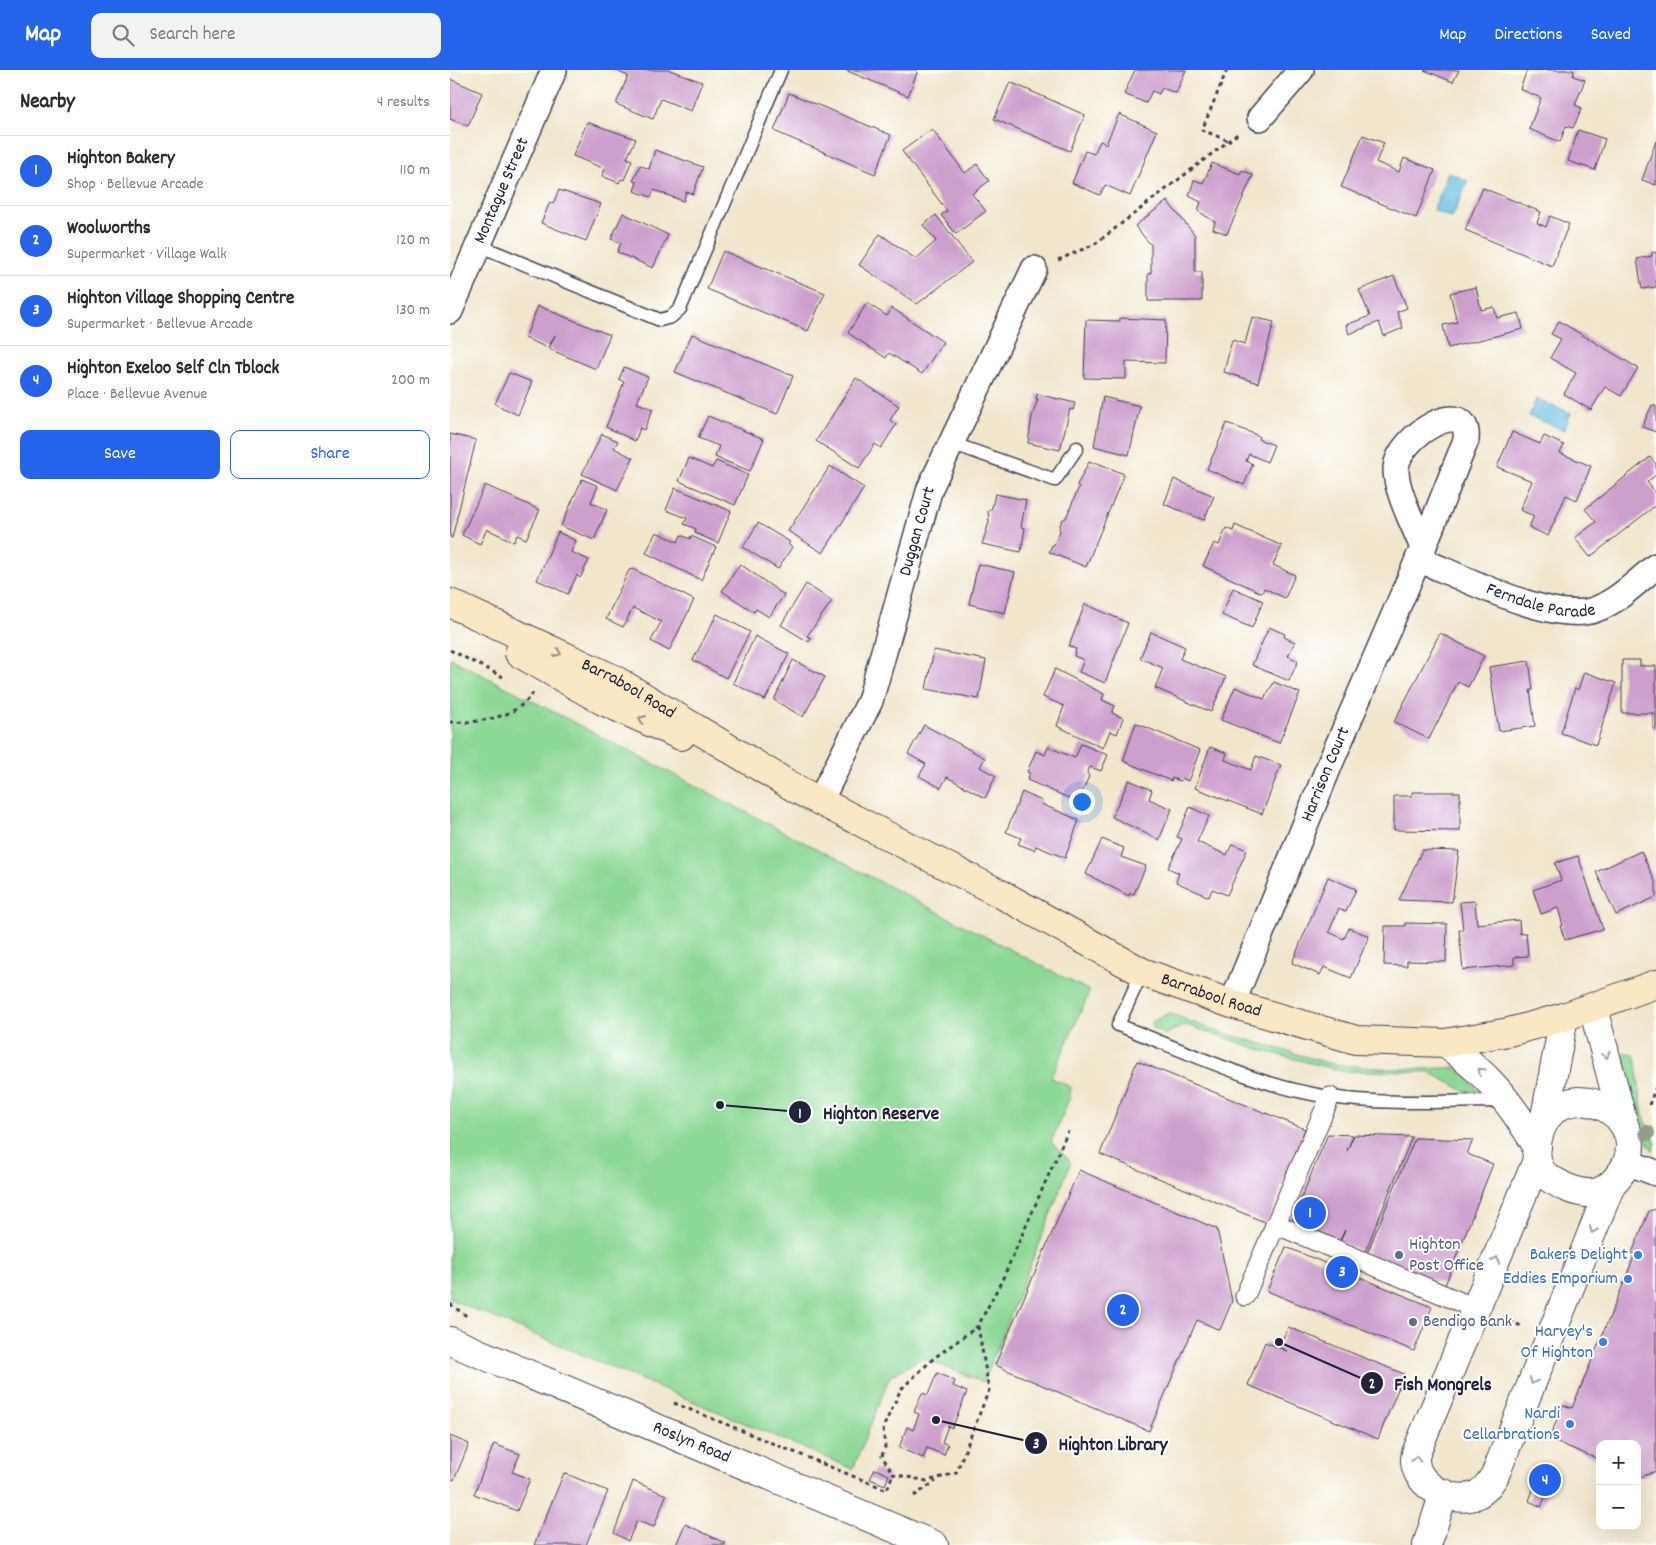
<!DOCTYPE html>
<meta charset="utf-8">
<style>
body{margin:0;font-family:Dekko,sans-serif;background:#f2f2f3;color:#2b2b33}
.controls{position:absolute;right:15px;bottom:15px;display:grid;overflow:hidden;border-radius:10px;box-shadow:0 5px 20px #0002}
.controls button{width:45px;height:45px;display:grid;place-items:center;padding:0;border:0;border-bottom:1px solid #e1e1e2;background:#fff;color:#2b2b33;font:25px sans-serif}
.you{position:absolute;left:631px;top:731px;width:18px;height:18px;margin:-12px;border:4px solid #fff;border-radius:50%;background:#1a73e8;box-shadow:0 0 0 8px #1a73e833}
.badge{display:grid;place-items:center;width:32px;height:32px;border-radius:50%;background:#2563eb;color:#fff;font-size:16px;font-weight:700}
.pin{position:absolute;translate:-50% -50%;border:2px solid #fff;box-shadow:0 1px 5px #0006}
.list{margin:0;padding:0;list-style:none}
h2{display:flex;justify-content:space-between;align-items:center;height:65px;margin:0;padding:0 20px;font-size:21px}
h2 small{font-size:16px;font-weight:400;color:#7c7c81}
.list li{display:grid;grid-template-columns:32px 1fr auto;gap:15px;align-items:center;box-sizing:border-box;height:70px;padding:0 20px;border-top:1px solid #e1e1e2}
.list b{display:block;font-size:19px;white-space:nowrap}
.list p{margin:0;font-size:16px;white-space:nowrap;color:#7c7c81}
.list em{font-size:16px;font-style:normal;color:#7c7c81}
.actions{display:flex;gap:10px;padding:15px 20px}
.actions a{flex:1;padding:11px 0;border:1px solid #2563eb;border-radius:10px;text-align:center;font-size:18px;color:#2563eb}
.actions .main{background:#2563eb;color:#fff}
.icon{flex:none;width:28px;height:28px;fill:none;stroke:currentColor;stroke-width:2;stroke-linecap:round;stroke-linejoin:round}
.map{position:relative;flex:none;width:1206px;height:1475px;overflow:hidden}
header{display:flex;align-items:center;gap:30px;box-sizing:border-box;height:70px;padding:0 25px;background:#2563eb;color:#fff}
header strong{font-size:24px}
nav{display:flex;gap:28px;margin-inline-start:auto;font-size:18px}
.search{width:350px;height:45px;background:#f2f2f3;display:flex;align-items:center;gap:12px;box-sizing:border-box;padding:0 18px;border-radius:10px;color:#7c7c81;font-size:19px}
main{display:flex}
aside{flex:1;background:#fff}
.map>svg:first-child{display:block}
</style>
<header>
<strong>Map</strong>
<div class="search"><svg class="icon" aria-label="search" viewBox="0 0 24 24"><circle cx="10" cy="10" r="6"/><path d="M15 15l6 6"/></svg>Search here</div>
<nav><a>Map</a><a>Directions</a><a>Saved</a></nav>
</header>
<main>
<aside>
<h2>Nearby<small>4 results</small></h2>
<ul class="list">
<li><span class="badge">1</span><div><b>Highton Bakery</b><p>Shop · Bellevue Arcade</p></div><em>110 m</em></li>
<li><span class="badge">2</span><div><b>Woolworths</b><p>Supermarket · Village Walk</p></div><em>120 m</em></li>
<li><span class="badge">3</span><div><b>Highton Village Shopping Centre</b><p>Supermarket · Bellevue Arcade</p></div><em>130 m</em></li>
<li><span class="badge">4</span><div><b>Highton Exeloo Self Cln Tblock</b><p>Place · Bellevue Avenue</p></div><em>200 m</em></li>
</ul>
<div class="actions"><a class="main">Save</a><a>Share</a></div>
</aside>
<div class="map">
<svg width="1206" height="1475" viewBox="0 0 1206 1475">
<rect width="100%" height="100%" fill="#fff"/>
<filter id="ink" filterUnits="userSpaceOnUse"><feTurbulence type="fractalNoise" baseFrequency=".02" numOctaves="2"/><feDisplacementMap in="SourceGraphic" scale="10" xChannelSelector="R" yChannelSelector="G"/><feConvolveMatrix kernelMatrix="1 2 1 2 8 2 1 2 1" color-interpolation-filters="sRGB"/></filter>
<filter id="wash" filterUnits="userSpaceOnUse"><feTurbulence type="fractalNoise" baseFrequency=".0096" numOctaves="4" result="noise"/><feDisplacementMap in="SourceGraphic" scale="20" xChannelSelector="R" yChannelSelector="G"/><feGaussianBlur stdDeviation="1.12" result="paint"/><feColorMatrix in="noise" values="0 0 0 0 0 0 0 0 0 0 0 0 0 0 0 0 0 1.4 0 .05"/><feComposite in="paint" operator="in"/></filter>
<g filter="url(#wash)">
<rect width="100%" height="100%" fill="#f1e6cc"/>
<g fill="#8cd895" stroke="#577d68">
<polygon points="0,588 640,921 601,1008 621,1017 620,1027 601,1072 621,1092 534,1312 472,1288 440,1306 403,1399 0,1229"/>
<polygon points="719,943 763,960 882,994 942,999 1007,998 1029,1021 1015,1021 979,1002 891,1001 872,996 814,981 736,955 715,964 703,959 702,952"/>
<path d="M1174 982 1185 986 1193 1045 1206 1073 1203 1081C1188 1061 1169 1007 1174 982Z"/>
</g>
<g fill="#60bbde" stroke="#416e8c">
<polygon points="998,102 1018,111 1002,148 983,140"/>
<polygon points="1086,329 1121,343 1114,360 1079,346"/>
</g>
<g id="blocks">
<g fill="#cd9fcd">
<polygon points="164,0 220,0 252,12 241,41 211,29 203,49 166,34 178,6"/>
<polygon points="395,0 468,0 458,26"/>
<polygon points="685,0 736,0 726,23 712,18 709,24 702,21 696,33 674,24"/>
<polygon points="974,0 1009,0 1003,12"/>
<polygon points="1077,0 1124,0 1123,6 1135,10 1125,35 1132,38 1123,58 1116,56 1110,72 1079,59 1091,28 1070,19"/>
<polygon points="0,9 32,23 18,56 0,49"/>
<polygon points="560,12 635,45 620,81 544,49"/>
<polygon points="339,23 441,65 425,104 324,61"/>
<polygon points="669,44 707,61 680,126 655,115 650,125 622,113 635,81 644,84 650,71 656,74"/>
<polygon points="137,52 186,69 177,88 182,90 174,110 171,109 169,113 152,106 155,99 123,86"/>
<polygon points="482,59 515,103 527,94 539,111 522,124 536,141 506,164 491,145 497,141 452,81"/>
<polygon points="1128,60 1155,69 1145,100 1118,91"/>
<polygon points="913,65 934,73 926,92 949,102 954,88 985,100 966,148 891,117"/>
<polygon points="1206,71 1206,115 1192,110"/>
<polygon points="205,80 253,97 243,124 236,122 233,131 204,120 201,127 184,121 187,112 183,111 190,95 199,99"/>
<polygon points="762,93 790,104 792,100 803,105 777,164 763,159 765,152 748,141 751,132 739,126 744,110 753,113"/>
<polygon points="1033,118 1091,142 1087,153 1096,157 1100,146 1119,154 1102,196 1015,160"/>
<polygon points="109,120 151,134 136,171 91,153 100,132 103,134"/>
<polygon points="717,131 745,165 745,202 752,202 752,231 698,231 698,204 701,203 701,175 685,156"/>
<polygon points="173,143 218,165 203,198 167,182 171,173 161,169"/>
<polygon points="486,145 522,192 467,234 409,195 430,164 466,189 486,171 473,155"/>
<polygon points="273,181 375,223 358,261 257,219"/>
<polygon points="1206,182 1206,217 1192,219 1187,189 1202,186 1202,183"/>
<polygon points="944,206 957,238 947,242 953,258 934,266 929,252 899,264 896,255 920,246 909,220"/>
<polygon points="1026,217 1031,240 1044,237 1047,248 1069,243 1073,259 998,278 993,255 1007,252 1000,223"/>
<polygon points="417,233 437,246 442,238 493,272 472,304 439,283 436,288 398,263"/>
<polygon points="88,236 160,265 146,299 99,279 105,265 98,278 75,268"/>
<polygon points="802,247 824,252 808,313 774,302 782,270 795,274"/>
<polygon points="670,248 716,250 715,293 676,292 676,309 634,308 636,250 670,251"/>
<polygon points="1109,251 1188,298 1171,326 1155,317 1141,340 1114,324 1126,303 1100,288 1111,269 1101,264"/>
<polygon points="242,264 343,306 327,344 225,302"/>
<polygon points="174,297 198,307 187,333 203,339 194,360 190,358 185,371 156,357 174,312 169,309"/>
<polygon points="59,303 82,312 68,345 45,334"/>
<polygon points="406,308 449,336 440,350 446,355 431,378 425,374 409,398 366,371"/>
<polygon points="587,324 625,333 623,340 620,339 610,380 578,373 582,346 588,329 586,329"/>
<polygon points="653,327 690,336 679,385 644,376"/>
<polygon points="1202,335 1206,336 1206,362 1192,357"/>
<polygon points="258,346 314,369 300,401 265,387 269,376 248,368"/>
<polygon points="777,353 809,366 808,369 824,375 817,392 799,384 796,391 803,394 794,415 757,399"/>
<polygon points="1062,362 1090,374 1094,366 1114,375 1110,383 1141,396 1127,430 1116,425 1098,466 1079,457 1084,446 1070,440 1082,411 1047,397"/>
<polygon points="0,364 26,370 2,468 0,467"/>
<polygon points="152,364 168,371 164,378 183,388 167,420 132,404"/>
<polygon points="1200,387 1206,394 1206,405 1197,412 1206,423 1206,435 1140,487 1125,468 1146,452 1135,439"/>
<polygon points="239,388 262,398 266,391 298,405 285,435 229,411"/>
<polygon points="639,392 644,394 645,392 674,404 636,497 599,482 602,475 604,475 610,461 609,458 612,450 616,448 629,417 627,415"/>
<polygon points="380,396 414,418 373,483 338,461"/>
<polygon points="132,409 148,416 141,432 157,440 144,470 111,456"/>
<polygon points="724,409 764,426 754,450 714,434"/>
<polygon points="35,415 90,440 76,469 67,465 64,472 37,459 30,474 12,465"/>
<polygon points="225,418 281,441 268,473 245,463 246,459 234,454 237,448 216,440"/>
<polygon points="545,424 576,430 571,457 575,458 571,482 532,474 539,452 538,441 542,438"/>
<polygon points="308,453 340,472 338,474 342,477 328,499 293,477"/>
<polygon points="785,455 832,476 823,495 845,505 835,528 814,518 812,523 753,496 764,473 769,475 776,458 783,461"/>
<polygon points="108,462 126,471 121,482 139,490 130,508 127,505 118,524 87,510"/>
<polygon points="206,462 228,472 231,465 240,469 241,466 266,477 251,510 196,483"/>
<polygon points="290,494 334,525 319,547 306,539 304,542 272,521"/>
<polygon points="528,494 565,502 555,543 519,534"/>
<polygon points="183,499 244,530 219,581 201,571 211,552 198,545 183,538 173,557 156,549 179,500"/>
<polygon points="356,514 382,531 357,566 361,568 359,572 331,555"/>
<polygon points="783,518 813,531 802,558 772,545"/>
<polygon points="635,534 678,553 655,613 629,602 634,590 624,586 626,579 619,576"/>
<polygon points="267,544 300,562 276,608 243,590"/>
<polygon points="819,557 835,564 834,567 845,572 838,586 848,591 839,611 802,595"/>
<polygon points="701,562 735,577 730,589 776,607 761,642 705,618 713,598 690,588"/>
<polygon points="990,563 1034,586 1018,617 1008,612 979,669 944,652"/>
<polygon points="305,566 339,584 315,630 283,613"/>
<polygon points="484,580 536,590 529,629 476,619"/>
<polygon points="343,590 375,607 353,647 324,630"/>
<polygon points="1172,590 1190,590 1190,596 1206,596 1206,659 1203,659 1203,643 1172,643"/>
<polygon points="1079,591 1083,620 1080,620 1085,656 1049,661 1039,597"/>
<polygon points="605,599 654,624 652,630 665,636 662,643 673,648 667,664 660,661 653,678 607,656 614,636 593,627"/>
<polygon points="1134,602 1166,613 1146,675 1111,663 1125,618 1128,620"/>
<polygon points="824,612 850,623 829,673 771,650 785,617 814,629"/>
<polygon points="686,653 750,680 738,711 732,708 731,711 722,708 721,711 673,691"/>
<polygon points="474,655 535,688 530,697 546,706 535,728 497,707 491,718 469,706 476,694 458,684"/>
<polygon points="631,674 658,685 651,701 640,697 637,703 639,706 628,732 577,710 580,703 577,702 586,681 595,685 598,677 625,688"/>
<polygon points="760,677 777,683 775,690 801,700 806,686 831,695 812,744 745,718"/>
<polygon points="679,710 702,720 699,729 722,739 709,770 662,747"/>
<polygon points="572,722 592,731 591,734 629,750 615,788 586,776 584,780 568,774 571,768 556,762"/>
<polygon points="962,722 1010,722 1010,761 944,760 944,726 962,726"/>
<polygon points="740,737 759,746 747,772 777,785 782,774 797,780 777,825 762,819 759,827 726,812 729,803 718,798 732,769 727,767"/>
<polygon points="652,769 674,778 671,787 696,796 684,824 680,823 679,826 636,804"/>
<polygon points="972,780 1009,781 1002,832 949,830"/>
<polygon points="1191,781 1206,814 1206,827 1166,845 1146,802"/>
<polygon points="1128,786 1153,859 1115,870 1110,856 1113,856 1108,838 1091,844 1083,820 1111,810 1105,793"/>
<polygon points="878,807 906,819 896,842 889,838 879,862 894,869 899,858 919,866 901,908 874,897 870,905 842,893"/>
<polygon points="1025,831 1027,854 1069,850 1070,864 1076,863 1078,886 1064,887 1064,895 1013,900 1009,860 1013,860 1010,832"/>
<polygon points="955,853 997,854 996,892 957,891 957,896 934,895 935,856 955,856"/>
<polygon points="687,991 855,1059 817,1153 650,1084"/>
<polygon points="878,1064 903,1065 897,1081 904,1065 962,1067 915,1182 890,1172 895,1160 889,1172 842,1150"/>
<polygon points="965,1068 1023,1070 1017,1084 1043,1094 995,1215 917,1183"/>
<polygon points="629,1100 767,1159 782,1231 770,1260 747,1250 699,1361 545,1295"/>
<polygon points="1206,1139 1206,1401 1191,1407 1187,1406 1187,1374 1150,1374 1150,1390 1099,1369 1113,1335 1122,1338 1175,1210 1185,1184 1182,1183 1199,1141"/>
<polygon points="836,1177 982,1237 964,1281 817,1221"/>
<polygon points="838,1257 954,1304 928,1369 798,1315 815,1272 837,1281 829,1277"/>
<polygon points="487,1303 505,1311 503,1316 517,1322 502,1358 498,1356 492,1372 498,1375 494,1385 477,1378 473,1388 449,1378 457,1357 463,1360 469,1344 464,1342 472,1323 478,1325"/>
<polygon points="0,1366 19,1374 4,1410 0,1408"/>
<polygon points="44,1374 70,1384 62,1402 80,1409 67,1441 24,1424"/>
<polygon points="425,1399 439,1405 435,1415 420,1409"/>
<polygon points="1091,1400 1104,1406 1099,1420 1085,1415"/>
<polygon points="114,1403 158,1421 136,1475 84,1475"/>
<polygon points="183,1411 216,1425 204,1457 187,1451 178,1471 164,1463"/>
<polygon points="1084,1417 1097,1423 1091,1437 1079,1431"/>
<polygon points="235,1454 275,1473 275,1475 226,1475"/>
</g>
</g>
</g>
<g filter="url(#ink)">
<use href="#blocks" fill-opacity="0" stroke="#413f51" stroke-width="1"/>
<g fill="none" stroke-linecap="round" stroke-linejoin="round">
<g stroke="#413f51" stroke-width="15">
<g id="service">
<polyline points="28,175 210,250 221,247 230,239 331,0"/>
<polyline points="501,373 605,410 627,378"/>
<path d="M692 902 668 955C733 980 812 1018 880 1027 937 1035 997 1031 1054 1031"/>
</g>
</g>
<g stroke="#413f51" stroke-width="21">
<g id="pedestrian">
<polyline points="825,1154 1027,1239"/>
<polyline points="795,1226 880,1027"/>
</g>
</g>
<g stroke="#413f51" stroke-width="28">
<g id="minor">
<polyline points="810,48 851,0"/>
<path id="s1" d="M0 241 104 0"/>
<path id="s2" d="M968 489C1010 506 1102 554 1144 540 1167 532 1188 511 1206 496"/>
<path id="s3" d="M370 731 420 631 480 418 584 199"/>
<path id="s4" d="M782 934 882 689 973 478C965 457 945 420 946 398 949 365 1021 323 1016 370L973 478"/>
<polyline points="1177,1092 1206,1103"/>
</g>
</g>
<g stroke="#413f51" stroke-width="30">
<g id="tertiary">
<polyline points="1143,938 1174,1055"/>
<path d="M995 973C1039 1006 1058 1029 1087 1076"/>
<path d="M1129 1031C1171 1032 1197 1074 1167 1108 1161 1115 1154 1121 1145 1123 1135 1124 1124 1121 1115 1117 1108 1113 1098 1109 1093 1103 1080 1086 1088 1056 1102 1042 1109 1034 1119 1032 1129 1031Z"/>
<polyline points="1094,1052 1114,947"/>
<path d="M1087 1090 966 1383C958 1412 1001 1436 1026 1425 1035 1421 1040 1413 1045 1405L1161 1115"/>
<path id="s5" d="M0 1271 484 1475"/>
<polyline points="977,1475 994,1423"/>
</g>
</g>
<g stroke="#413f51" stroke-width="30">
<g id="secondary">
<path id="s6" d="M0 533 164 609 348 720 551 824 692 902 782 934 906 970 995 973 1059 962 1114 947 1206 914"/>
<polyline points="69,583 153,631 231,666"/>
</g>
</g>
<g stroke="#413f51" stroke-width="3" stroke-dasharray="4 4" stroke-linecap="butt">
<polyline points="777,0 752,60 779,71"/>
<polyline points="608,190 645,174 790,62"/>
<polyline points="0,580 53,607"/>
<path d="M0 652C21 653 51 650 69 637 74 634 79 628 83 623"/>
<polyline points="1199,1035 1206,1017"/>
<polyline points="0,1234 18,1247"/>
<polyline points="1052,1248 1074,1257"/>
<polyline points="528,1256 539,1320 506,1403 477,1411 443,1404 432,1386 435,1377 433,1358 451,1319 484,1288 528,1256 553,1208 618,1061"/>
<polyline points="224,1333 437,1420 443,1404"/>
<polyline points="464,1426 486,1411"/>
</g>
<use href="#service" stroke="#fff" stroke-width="12"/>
<use href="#pedestrian" stroke="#fff" stroke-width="19"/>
<use href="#minor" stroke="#fff" stroke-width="25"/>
<use href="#tertiary" stroke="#fff" stroke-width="28"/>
<use href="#secondary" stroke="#fae7c3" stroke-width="28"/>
</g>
<circle fill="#949d8d" cx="1197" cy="1063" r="8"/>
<defs><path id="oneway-chevron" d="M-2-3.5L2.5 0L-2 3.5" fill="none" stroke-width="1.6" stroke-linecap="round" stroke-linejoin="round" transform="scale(1.25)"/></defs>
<g stroke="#998e86">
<use href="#oneway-chevron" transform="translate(108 583) rotate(25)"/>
<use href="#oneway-chevron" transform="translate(192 649) rotate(-156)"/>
</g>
<g stroke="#9c9ca7">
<use href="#oneway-chevron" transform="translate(1156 985) rotate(74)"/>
<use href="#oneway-chevron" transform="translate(1031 1001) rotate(-136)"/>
<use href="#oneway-chevron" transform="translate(1143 1160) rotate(112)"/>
<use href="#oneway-chevron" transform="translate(1046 1190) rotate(-68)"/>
<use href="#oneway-chevron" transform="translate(1083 1311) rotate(112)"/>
<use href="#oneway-chevron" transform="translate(966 1389) rotate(-86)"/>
</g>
</g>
<g fill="#5c6f8a" stroke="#fff" stroke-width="2">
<circle cx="949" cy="1185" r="5"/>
<circle cx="963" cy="1252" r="5"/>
</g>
<g fill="#3f7fe0" stroke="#fff" stroke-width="2">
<circle cx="1188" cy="1185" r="5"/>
<circle cx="1178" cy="1209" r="5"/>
<circle cx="1153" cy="1272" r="5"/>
<circle cx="1120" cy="1354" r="5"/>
</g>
<g text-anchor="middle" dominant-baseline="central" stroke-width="4" stroke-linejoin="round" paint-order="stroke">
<g font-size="18" fill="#22223b" stroke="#fff">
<text stroke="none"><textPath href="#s1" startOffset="131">Montague Street</textPath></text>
<text stroke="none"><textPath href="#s3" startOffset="288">Duggan Court</textPath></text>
<text stroke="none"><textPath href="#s2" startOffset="131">Ferndale Parade</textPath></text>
<text stroke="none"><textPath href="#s6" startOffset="198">Barrabool Road</textPath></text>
<text stroke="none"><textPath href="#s4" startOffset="248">Harrison Court</textPath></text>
<text stroke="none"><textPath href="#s6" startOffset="858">Barrabool Road</textPath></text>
<text stroke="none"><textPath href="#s5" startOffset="262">Roslyn Road</textPath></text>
</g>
<g font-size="18" fill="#4e5e75" stroke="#fff" text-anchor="start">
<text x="959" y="1175">Highton<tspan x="959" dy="21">Post Office</tspan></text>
<text x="973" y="1252">Bendigo Bank</text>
</g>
<g font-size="18" fill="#366cbe" stroke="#fff" text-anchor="end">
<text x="1178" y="1185">Bakers Delight</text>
<text x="1168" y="1209">Eddies Emporium</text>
<text x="1143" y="1262">Harvey's<tspan x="1143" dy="21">Of Highton</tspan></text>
<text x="1110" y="1344">Nardi<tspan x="1110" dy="21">Cellarbrations</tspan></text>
</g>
</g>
<path fill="none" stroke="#22223b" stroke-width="2" d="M270 1035L350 1042M829 1272L922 1313M486 1350L586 1373"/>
<g fill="#22223b" stroke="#fff" stroke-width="2">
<circle cx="270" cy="1035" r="5"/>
<circle cx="829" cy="1272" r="5"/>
<circle cx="486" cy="1350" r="5"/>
<circle cx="350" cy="1042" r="12"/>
<circle cx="922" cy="1313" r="12"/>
<circle cx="586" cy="1373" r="12"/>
</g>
<g font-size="15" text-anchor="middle" font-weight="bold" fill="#fff">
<text x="350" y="1048">1</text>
<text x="922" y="1318">2</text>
<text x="586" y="1378">3</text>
</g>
<g font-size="19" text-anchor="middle" font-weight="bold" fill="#22223b" stroke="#fff" stroke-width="4" stroke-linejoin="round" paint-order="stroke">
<text x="431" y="1049">Highton Reserve</text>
<text x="993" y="1320">Fish Mongrels</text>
<text x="663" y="1380">Highton Library</text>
</g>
</svg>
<div class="controls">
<button>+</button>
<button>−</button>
</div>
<div class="you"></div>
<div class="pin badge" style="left:860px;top:1143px">1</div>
<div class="pin badge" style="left:673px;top:1240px">2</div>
<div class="pin badge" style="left:892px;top:1202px">3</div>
<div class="pin badge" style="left:1095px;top:1410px">4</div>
</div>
</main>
